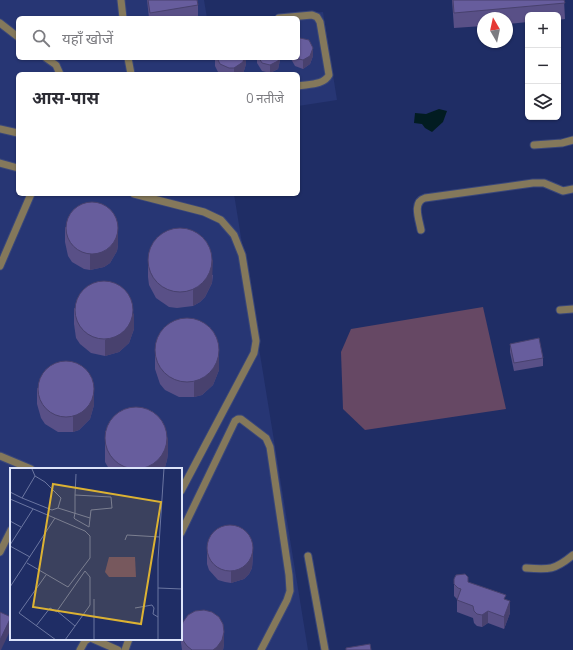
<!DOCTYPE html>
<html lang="hi">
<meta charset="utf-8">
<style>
body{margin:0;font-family:"Titillium Web","Noto Sans Devanagari",sans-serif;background:#f2f2f3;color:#2b2b33}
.controls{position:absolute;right:12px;top:12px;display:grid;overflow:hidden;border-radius:6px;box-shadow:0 1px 3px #0004}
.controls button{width:36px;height:36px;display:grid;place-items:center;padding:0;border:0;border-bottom:1px solid #e1e1e2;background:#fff;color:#2b2b33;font:20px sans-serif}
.compass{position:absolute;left:477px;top:12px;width:36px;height:36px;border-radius:50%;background:#fff;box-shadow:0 1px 3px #0004;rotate:351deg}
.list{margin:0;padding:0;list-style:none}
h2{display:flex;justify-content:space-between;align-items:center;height:52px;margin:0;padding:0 16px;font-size:17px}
h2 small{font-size:13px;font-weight:400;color:#7c7c81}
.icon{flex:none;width:22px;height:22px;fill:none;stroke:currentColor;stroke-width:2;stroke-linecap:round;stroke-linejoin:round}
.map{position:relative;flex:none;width:573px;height:650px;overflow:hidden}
.search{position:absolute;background:#fff;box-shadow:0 1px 3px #0004;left:16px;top:16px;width:284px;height:44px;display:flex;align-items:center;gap:10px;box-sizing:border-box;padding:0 14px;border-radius:6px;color:#7c7c81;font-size:15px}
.panel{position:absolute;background:#fff;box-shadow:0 1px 3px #0004;left:16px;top:72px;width:284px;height:124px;border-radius:6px}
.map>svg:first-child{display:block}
</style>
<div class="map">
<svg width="573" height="650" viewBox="0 0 573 650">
<rect width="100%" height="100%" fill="#1f2d65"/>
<path fill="#273674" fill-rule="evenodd" d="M0 0H204L207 18H18V58H298V18H251L323 12 337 100 298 106V74H18V194H234L308 650H0ZM11 469H181V639H11Z"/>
<polygon fill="#664864" points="483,307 506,409 365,430 343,409 341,352 351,329"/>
<polygon fill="#021c21" points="439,109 447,111 443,122 432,132 425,128 422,124 414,123 415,113 426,114"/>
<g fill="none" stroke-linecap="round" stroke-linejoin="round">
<g stroke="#3a477a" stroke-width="9">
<g id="lane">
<polyline points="121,0 123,18"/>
<path d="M279 18 312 15 317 17 320 22 329 75C324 85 308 84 298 86"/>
<polyline points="0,23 18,37"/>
<polyline points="46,58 56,65 60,74"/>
<polyline points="128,58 131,74"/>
<polyline points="0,129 18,133"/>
<polyline points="534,145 562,143 573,140"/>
<polyline points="0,163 18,168"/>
<polyline points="134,194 204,212 221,220 234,235 242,255 256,341 254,353 181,491"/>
<path d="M421 230C419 219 412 202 425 198L533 183H544L563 191 573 189"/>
<polyline points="0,266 31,194"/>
<polyline points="560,310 573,309"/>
<polyline points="0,456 31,469"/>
<polyline points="181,533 235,421 238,419 241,419 266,438 270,447 289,575 290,591 287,600 261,650"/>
<polyline points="0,552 11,530"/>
<polyline points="308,556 325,650"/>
<path d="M526 568C549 570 555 570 573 555"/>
<polyline points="93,639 118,650"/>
<polyline points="80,650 85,641 88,639"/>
<polyline points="125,650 129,639"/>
</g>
</g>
<use href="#lane" stroke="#84785b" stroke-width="7"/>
</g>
<g fill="#595087">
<polygon points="147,0 197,0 198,5 198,17 193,18 149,18"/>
<polygon points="452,0 564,0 565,19 558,20 558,15 528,15 528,22 507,24 507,18 483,18 483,26 454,28"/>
<polygon points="313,56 310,64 303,69 295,66 291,59 291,58 298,58"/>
<polygon points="215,58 246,58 246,64 243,74 219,74 215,66"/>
<polygon points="257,58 280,58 280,60 278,69 270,73 262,71 257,63"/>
<polygon points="65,227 118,245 117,251 110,263 104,267 90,270 84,269 72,262 68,256 65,242"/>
<polygon points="148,261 213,275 212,283 205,297 200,302 193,306 177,308 169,307 156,298 149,285 148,277"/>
<polygon points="74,308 134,329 129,343 119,352 105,356 91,353 80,344 76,338 74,324"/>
<polygon points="510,344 543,358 543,366 514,371 510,352"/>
<polygon points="155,354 219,370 213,385 202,395 194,397 179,397 165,390 160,384 155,369"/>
<polygon points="37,388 94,405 90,419 79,430 73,432 58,432 45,424 41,418 37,404"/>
<polygon points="105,431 168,453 167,460 165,467 163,469 109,469 105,462"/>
<polygon points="207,545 253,555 252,568 249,574 244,579 231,583 225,582 218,580 209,570 207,564"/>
<polygon points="454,579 468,582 506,600 510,613 504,629 488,623 482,627 477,626 474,623 473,618 457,612 457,599 454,596"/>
<polygon points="181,630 224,644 223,650 182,650 181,643"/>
</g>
<g fill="#48416e">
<polygon points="313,48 313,56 310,64 303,69 303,60"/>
<polygon points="244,58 246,58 246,64 243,74 234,74 234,68"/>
<polygon points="279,58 280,58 280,60 278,69 270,73 270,65"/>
<polygon points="118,229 118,245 117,251 110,263 104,267 90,270 90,254"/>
<polygon points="213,259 212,283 205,297 200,302 193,306 193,290"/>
<polygon points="134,313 134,329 129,343 119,352 105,356 105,340"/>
<polygon points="219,355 219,370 213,385 202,395 194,397 194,382"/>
<polygon points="94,390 94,405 90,419 79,430 73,432 73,416"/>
<polygon points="168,437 168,453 167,460 165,467 163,469 141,469"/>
<polygon points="253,543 253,555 252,568 249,574 244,579 231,583 231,571"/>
<polygon points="510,601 510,613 504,629 504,617"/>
<polygon points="488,611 488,623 482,627 482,615"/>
<polygon points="11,617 11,629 1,650 0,650 0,640"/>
<polygon points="224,632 224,644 223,650 213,650"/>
</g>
<g fill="#675d9d" stroke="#48416e">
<polygon points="148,0 197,0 198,5 150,13"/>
<polygon points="453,0 564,0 565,3 454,13"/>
<polygon points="300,38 309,40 313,48 310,56 303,60 295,58 298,58 298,39"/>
<polygon points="217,58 244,58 243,62 234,68 229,68 220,64"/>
<polygon points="259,58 279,58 278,61 270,65 262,63"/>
<circle cx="92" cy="228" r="26"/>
<circle cx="180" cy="260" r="32"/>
<circle cx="104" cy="310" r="29"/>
<circle cx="187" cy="350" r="32"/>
<polygon points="539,338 543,358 514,363 510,344"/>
<circle cx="66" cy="389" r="28"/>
<circle cx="136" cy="438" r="31"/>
<circle cx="230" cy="548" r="23"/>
<polygon points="465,574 468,577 468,582 506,595 504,599 510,601 504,617 488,611 482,615 477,614 474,611 473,606 457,600 461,589 458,588 454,584 454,579 456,575"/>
<polygon points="204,610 212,612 219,617 223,624 224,632 222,640 217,647 213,650 192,650 187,646 182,639 181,630 183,622 188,615 195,611"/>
<polygon points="0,612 11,617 0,640"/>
<polygon points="370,644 371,650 346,650 346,648"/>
</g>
<g transform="translate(10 468)">
<rect width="172" height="172" fill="#1f2d65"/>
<path d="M99 89H125L126 109H99L95 104Z" fill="#664864"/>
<path fill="none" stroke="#6b76a1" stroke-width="1" d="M0 24 12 30 25 8 22 1M65 27 101 29 102 40 81 42 79 59 65 51 64 50 65 45V27L66 6M12 30 42 42 48 40 51 30 35 14 25 8M0 31 75 63 80 68V90L58 119 17 95M48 40 80 50M0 53 11 59M115 72 117 67 150 69M0 77 23 41M0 78 20 89M36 107 9 145 46 172M0 119 45 50M148 120 172 121M84 131V172M125 140 142 137 144 140 143 146 148 149M26 158 40 140 47 144M55 172 78 140 80 137V109L75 103 47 143 65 158M148 172V92L154 0"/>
<path fill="#dcb233" fill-opacity="0.15" stroke="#dcb233" stroke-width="2" d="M43 16 151 34 131 156 23 139Z"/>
<rect width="172" height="172" fill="none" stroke="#dde4fa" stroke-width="2"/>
</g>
</svg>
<div class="controls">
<button>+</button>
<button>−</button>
<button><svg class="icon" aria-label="layers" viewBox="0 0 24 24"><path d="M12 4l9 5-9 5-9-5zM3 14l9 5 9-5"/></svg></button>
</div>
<svg class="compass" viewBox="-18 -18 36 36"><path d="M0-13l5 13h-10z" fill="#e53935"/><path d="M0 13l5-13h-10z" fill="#7c7c81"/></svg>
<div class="search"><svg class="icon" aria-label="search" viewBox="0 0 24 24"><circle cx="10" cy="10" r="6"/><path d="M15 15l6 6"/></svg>यहाँ खोजें</div>
<section class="panel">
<h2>आस-पास<small>0 नतीजे</small></h2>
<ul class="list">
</ul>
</section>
</div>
